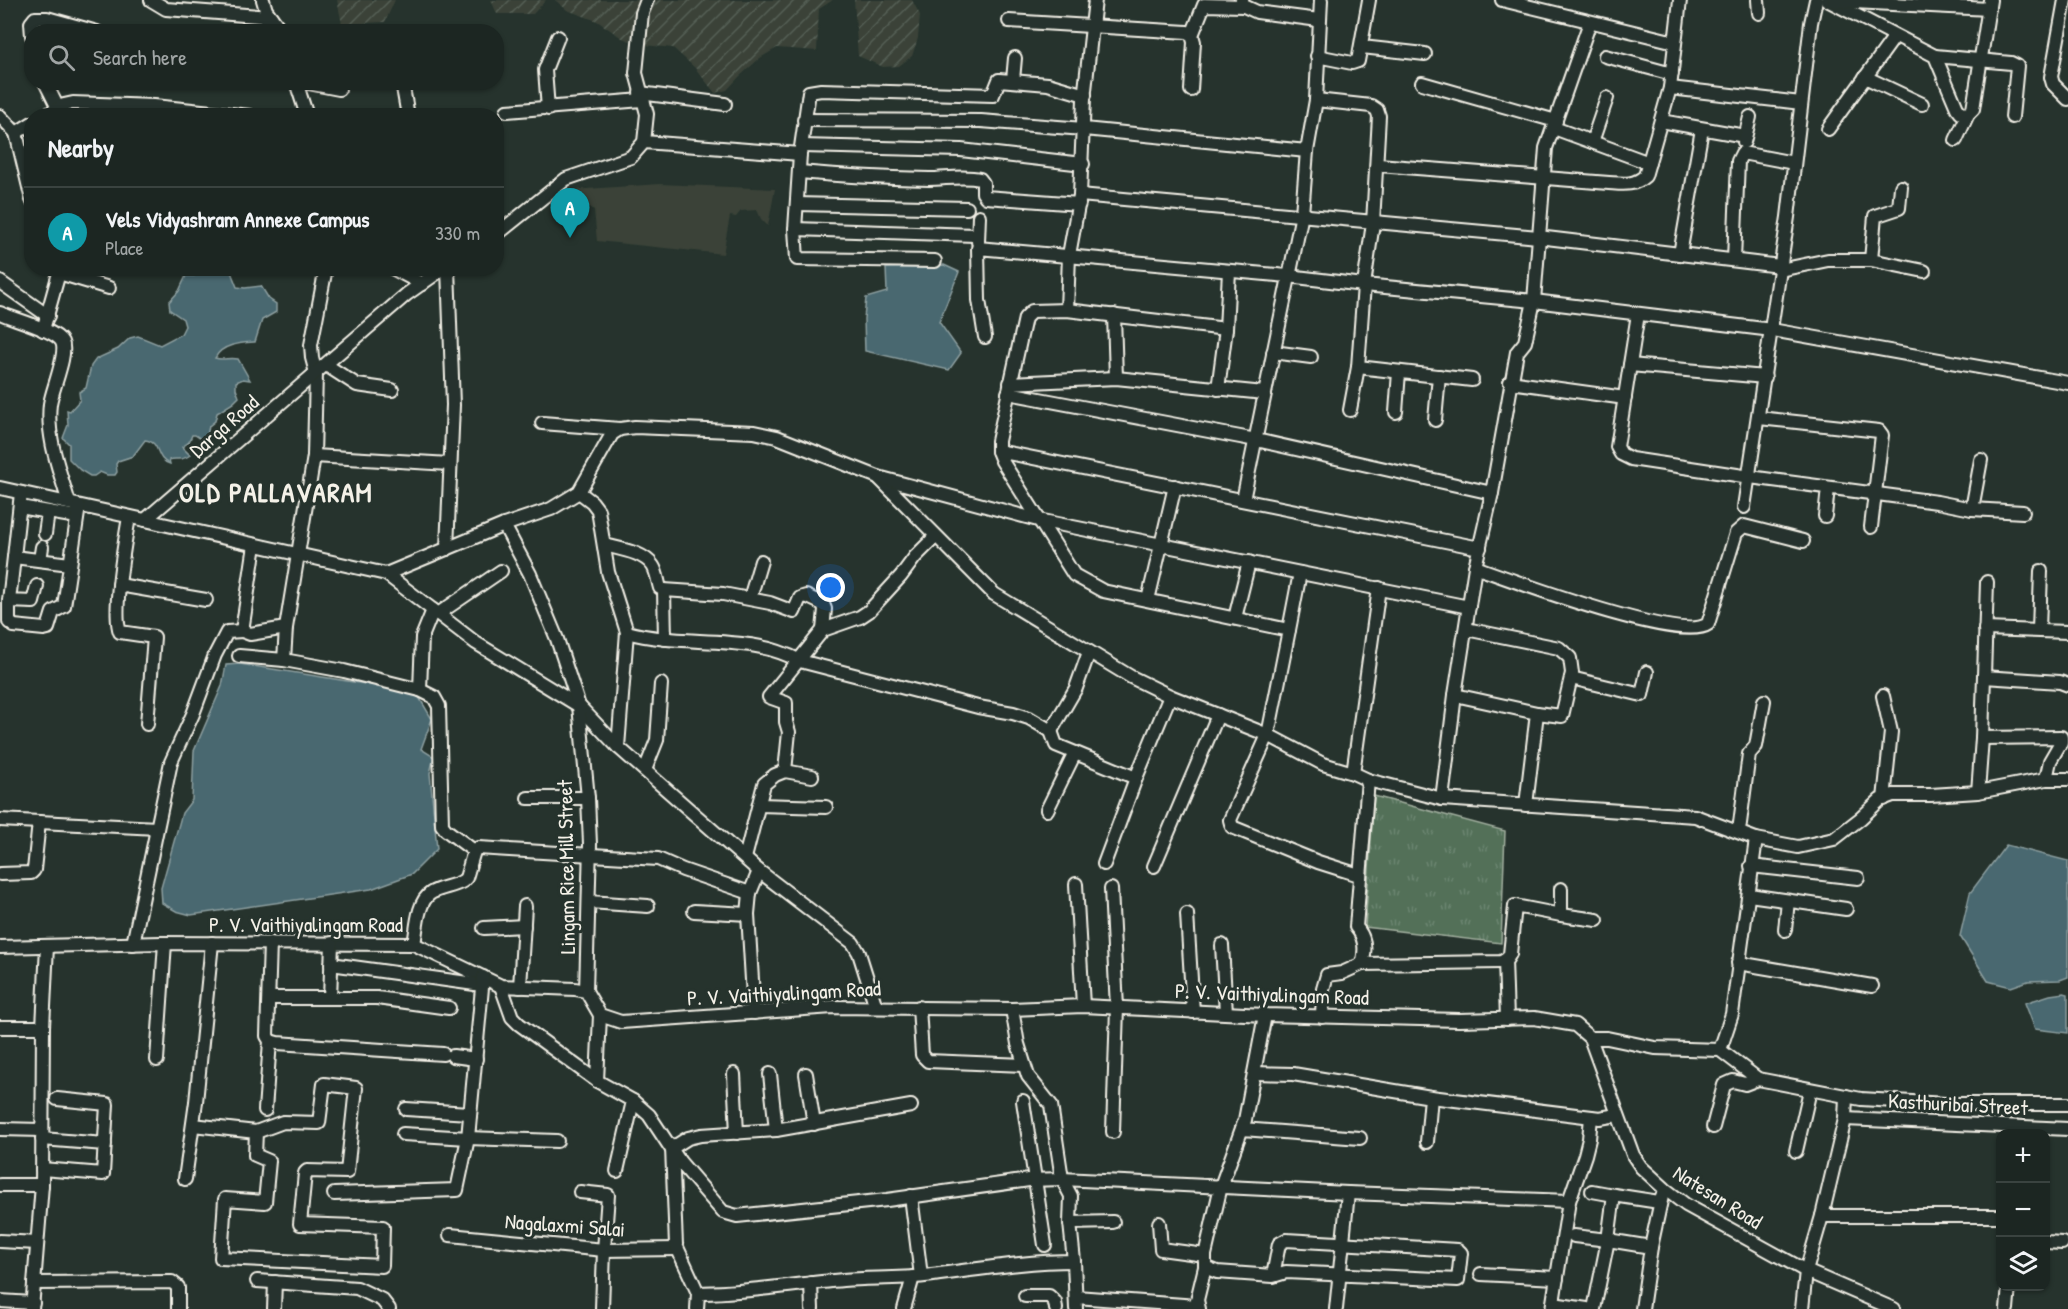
<!DOCTYPE html>
<meta charset="utf-8">
<style>
body{margin:0;font-family:"Patrick Hand",sans-serif;background:#252e2a;color:#f1f3f6}
.controls{position:absolute;right:18px;bottom:18px;display:grid;overflow:hidden;border-radius:12px;box-shadow:0 2px 4px #0004}
.controls button{width:54px;height:54px;display:grid;place-items:center;padding:0;border:0;border-bottom:2px solid #3a4340;background:#1c2622;color:#f1f3f6;font:30px sans-serif}
.you{position:absolute;left:831px;top:588px;width:21px;height:21px;margin:-15px;border:4px solid #fff;border-radius:50%;background:#1a73e8;box-shadow:0 0 0 9px #1a73e833}
.badge{display:grid;place-items:center;width:39px;height:39px;border-radius:50%;background:#0b8043;color:#fff;font-size:20px;font-weight:700}
.pin{position:absolute;translate:-50% -50px;filter:drop-shadow(0 2px 3px #0008)}
.pin::after{content:'';position:absolute;top:32px;width:21px;height:18px;background:inherit;clip-path:polygon(0 0,100% 0,50% 100%)}
.list{margin:0;padding:0;list-style:none}
h2{display:flex;justify-content:space-between;align-items:center;height:78px;margin:0;padding:0 24px;font-size:26px}
h2 small{font-size:20px;font-weight:400;color:#a0a5a5}
.list li{display:grid;grid-template-columns:39px 1fr auto;gap:18px;align-items:center;box-sizing:border-box;height:90px;padding:0 24px;border-top:2px solid #3a4340}
.list b{display:block;font-size:22px;white-space:nowrap}
.list p{margin:0;font-size:20px;white-space:nowrap;color:#a0a5a5}
.list em{font-size:20px;font-style:normal;color:#a0a5a5}
.icon{flex:none;width:33px;height:33px;fill:none;stroke:currentColor;stroke-width:2;stroke-linecap:round;stroke-linejoin:round}
.map{position:relative;flex:none;width:2068px;height:1309px;overflow:hidden}
.search{position:absolute;background:#1c2622;box-shadow:0 2px 4px #0004;left:24px;top:24px;width:480px;height:66px;display:flex;align-items:center;gap:15px;box-sizing:border-box;padding:0 21px;border-radius:24px;color:#a0a5a5;font-size:22px}
.panel{position:absolute;background:#1c2622;box-shadow:0 2px 4px #0004;left:24px;top:108px;width:480px;height:168px;border-radius:24px}
.map>svg:first-child{display:block}
</style>
<div class="map">
<svg width="2068" height="1309" viewBox="0 0 2068 1309">
<defs>
<pattern id="industrial-furrows" width="10" height="10" patternUnits="userSpaceOnUse" patternTransform="scale(1.5)"><rect width="10" height="10" fill="#3a4338"/><path d="M-1 1l2-2M0 10L10 0M9 11l2-2" fill="none" stroke="#575f55"/></pattern>
<pattern id="park-tufts" width="24" height="20" patternUnits="userSpaceOnUse" patternTransform="scale(1.5)"><rect width="24" height="20" fill="#527058"/><path d="M3 7l-1-3M5 7V3M7 7l1-3M15 17l-1-3M17 17v-4M19 17l1-3" fill="none" stroke="#6c8570"/></pattern>
</defs>
<rect width="100%" height="100%" fill="#26332d"/>
<filter id="ink" filterUnits="userSpaceOnUse"><feTurbulence type="fractalNoise" baseFrequency=".0167" numOctaves="2"/><feDisplacementMap in="SourceGraphic" scale="12" xChannelSelector="R" yChannelSelector="G"/><feConvolveMatrix kernelMatrix="1 2 1 2 8 2 1 2 1" color-interpolation-filters="sRGB"/></filter>
<g filter="url(#ink)">
<polygon fill="#3a4338" points="660,184 775,189 768,226 761,219 757,210 741,211 736,217 730,216 723,254 597,241 594,210 572,194 572,190"/>
<g fill="url(#industrial-furrows)">
<polygon points="337,0 395,0 385,22 342,24"/>
<polygon points="491,0 546,0 533,14 497,14"/>
<polygon points="555,0 640,0 630,41 622,38 597,21 567,10"/>
<polygon points="655,0 833,0 819,9 817,51 777,48 760,58 739,77 727,90 715,93 695,68 673,48 644,45 651,11"/>
<polygon points="854,0 912,0 920,15 918,38 912,56 899,66 883,67 858,56"/>
</g>
<polygon fill="url(#park-tufts)" stroke="#a3b0a0" stroke-width="1.5" points="1374,796 1505,831 1501,943 1365,927"/>
<g fill="#496870" stroke="#8d9fa0" stroke-width="1.5">
<polygon points="944,265 959,272 939,322 961,353 949,370 865,351 864,319 866,298 887,292 886,268"/>
<path d="M200 269H215L231 272 237 287 245 288 261 286 269 299 276 304V312L262 320 255 342C241 343 222 344 215 358 223 361 229 357 238 359L250 380 243 379 236 382V389L239 397 233 403 217 413 215 421 209 426 206 441 201 447V439L195 435H192L189 442 182 447 190 455C182 462 176 457 169 460L170 464C154 459 162 442 145 440L133 456 118 461 116 464 117 472 115 475H107L100 472 94 476H90L80 470 69 459V444L63 438 68 425 67 410 70 411 80 400 79 392 86 388 91 366 96 359 118 349 130 338 138 336 160 345 181 334 185 326 183 319 170 310 169 302 179 291 186 276H194Z"/>
<polygon points="240,664 416,692 432,719 421,749 434,757 430,773 437,849 412,874 371,889 191,915 176,911 162,903 161,888 182,813 192,800 194,751 222,686 226,665"/>
<polygon points="2006,845 2068,861 2068,977 2060,980 2028,981 2011,987 1988,981 1960,936 1970,893"/>
<polygon points="2064,993 2068,994 2068,1033 2035,1029 2025,1003 2050,995"/>
</g>
<g fill="none" stroke-linecap="round" stroke-linejoin="round">
<g stroke="#f4f1e8" stroke-width="16">
<g id="minor">
<polyline points="151,0 166,9 271,17"/>
<polyline points="263,0 266,10 282,32"/>
<polyline points="1242,0 1244,6 1257,12 1319,20"/>
<polyline points="1502,0 1675,42"/>
<polyline points="1758,0 1759,13"/>
<polyline points="1827,0 1935,56 1957,108 1961,113 1968,114 1973,109 1990,0"/>
<polyline points="2065,0 2051,77 2053,84 2068,99"/>
<polyline points="1834,1 1989,9"/>
<polyline points="1009,21 1187,32 1192,35 1194,42 1191,90"/>
<polyline points="1192,35 1204,5 1244,6"/>
<polyline points="32,36 31,23 35,18 47,18 97,32"/>
<polyline points="1362,47 1425,54"/>
<polyline points="1317,56 1352,63 1358,61 1369,0"/>
<polyline points="1605,56 1672,74"/>
<polyline points="1935,56 2011,63 2017,66 2012,117"/>
<polyline points="1865,77 1922,104"/>
<polyline points="1013,80 1015,58"/>
<polyline points="45,82 62,116"/>
<polyline points="296,82 307,116"/>
<polyline points="303,82 339,89"/>
<polyline points="402,82 408,116"/>
<polyline points="1422,83 1556,121"/>
<polyline points="1670,88 1801,103"/>
<polyline points="640,93 725,104"/>
<polyline points="1316,100 1371,106 1377,110 1379,116 1373,223 1364,285 1358,367 1350,410"/>
<polyline points="548,109 545,70 558,37"/>
<polyline points="507,111 642,100"/>
<polyline points="0,116 16,133 32,123"/>
<polyline points="45,116 64,105 73,103 154,106 250,116"/>
<polyline points="804,120 981,121 1084,129 1307,151 1302,214 1243,500"/>
<polyline points="1661,121 1745,136"/>
<polyline points="1554,128 1649,163"/>
<polyline points="1828,129 1895,36"/>
<polyline points="16,133 32,200"/>
<polyline points="1956,140 1968,114"/>
<polyline points="644,142 800,154"/>
<polyline points="1592,142 1607,98"/>
<polyline points="1744,142 1750,117"/>
<polyline points="802,146 961,150 1083,164"/>
<polyline points="1307,151 1316,100 1321,0"/>
<path d="M1378 165 1609 183C1623 184 1634 186 1645 176L1670 88 1680 0"/>
<path d="M800 172C843 176 886 178 929 179 945 179 964 175 980 179L983 183V193L986 197 1079 204"/>
<polyline points="1080,195 1538,237 1780,266"/>
<polyline points="797,204 967,208"/>
<polyline points="795,229 975,235 978,238"/>
<polyline points="496,235 566,179 631,157 644,142 647,114 636,73 642,13 647,0"/>
<polyline points="978,242 979,216"/>
<polyline points="1680,254 1702,129"/>
<polyline points="1734,260 1738,161 1742,153 1794,163"/>
<polyline points="1871,260 1924,271"/>
<polyline points="935,261 797,259 795,229 800,154 809,92 821,90 993,95 999,80 1048,84 1085,95"/>
<polyline points="60,268 59,273 109,288"/>
<polyline points="326,268 311,345 312,358 316,373 314,456 286,628 284,660 344,671 420,690 434,697 439,706 442,825 446,830 474,851"/>
<polyline points="392,268 422,284"/>
<polyline points="1780,270 1828,260 1871,260 1875,216 1899,208 1901,187"/>
<polyline points="1229,271 1226,329 1067,310 1032,311 1025,318 998,441 998,451 1002,461 1074,575 1103,591 1289,630 1268,735 1230,820 1232,827 1318,862 1359,875"/>
<polyline points="0,282 48,316"/>
<polyline points="1067,310 1069,255 1080,195 1084,99 1095,0"/>
<path d="M0 313C13 319 56 330 62 342 68 354 52 389 50 404 46 437 60 472 69 503"/>
<polyline points="1638,314 1617,447 1621,454 1631,459 1750,477 1937,502 1972,509 2023,512"/>
<polyline points="1114,315 1116,378"/>
<polyline points="43,330 59,273"/>
<polyline points="985,337 979,300 978,248 1288,276 1364,285 1534,301 1772,330 2068,383"/>
<polyline points="1273,352 1311,357"/>
<polyline points="326,365 357,385 392,390"/>
<polyline points="1630,365 1765,377"/>
<polyline points="1358,367 1472,380"/>
<polyline points="1510,382 1625,398"/>
<polyline points="1010,383 1116,378 1264,393"/>
<polyline points="1218,389 1226,329"/>
<polyline points="1008,393 1256,440 1492,493"/>
<polyline points="1396,412 1399,372"/>
<polyline points="1759,418 1879,431 1882,435 1871,527"/>
<polyline points="1435,420 1439,376"/>
<polyline points="542,423 620,429"/>
<polyline points="998,451 1480,548"/>
<polyline points="314,456 450,464"/>
<polyline points="878,477 994,594 1131,677 1170,696 1268,735 1323,764 1353,773 1368,780 1442,799 1695,816 1756,839 1798,847 1834,839 1861,818 1880,800 1893,795 1931,795 1978,792 2046,779 2068,779"/>
<polyline points="0,488 145,520 407,294 444,268"/>
<path d="M579 492 592 502 598 510 608 572 627 632C683 648 747 632 800 661L978 707 1013 713 1029 718 1051 731 1076 688 1089 652"/>
<polyline points="21,493 14,557 70,564"/>
<polyline points="20,507 77,517"/>
<polyline points="1744,507 1788,217 1811,23 1816,0"/>
<polyline points="1972,509 1981,460"/>
<polyline points="1825,516 1828,488"/>
<path d="M129 517C125 541 112 612 120 632L154 637 147 724"/>
<polyline points="145,520 386,574 476,643 579,706 618,747 759,871 853,943 859,953 876,1007"/>
<polyline points="504,525 530,574 557,639 579,706 588,798 590,844 586,991"/>
<polyline points="45,534 48,512"/>
<polyline points="255,545 242,631 250,634 286,628"/>
<path d="M605 545C619 549 644 552 653 566 657 572 658 582 660 588L664 590 665 639"/>
<polyline points="447,549 453,405 448,268"/>
<polyline points="14,557 9,601 33,602 37,586"/>
<polyline points="40,560 42,547"/>
<path d="M1475 567C1512 580 1681 644 1708 624L1736 533 1744 526 1803 541"/>
<polyline points="386,574 504,525 551,509 579,492 612,434 620,429 635,427 754,432 777,437 878,477 1038,520 1469,607"/>
<polyline points="119,585 206,600"/>
<polyline points="664,590 723,594 770,603 794,612 800,598 806,596 823,604 825,609 823,630"/>
<polyline points="750,598 761,561"/>
<polyline points="1148,600 1175,486"/>
<polyline points="9,601 9,622 14,626 44,629 48,628 53,612 64,606 79,506"/>
<polyline points="438,614 501,571"/>
<polyline points="1235,618 1249,562"/>
<polyline points="1985,629 2068,632"/>
<polyline points="1289,630 1300,573"/>
<polyline points="2039,630 2041,571"/>
<polyline points="239,656 284,660"/>
<polyline points="1984,677 2060,682 2068,685"/>
<polyline points="1571,678 1642,695 1647,672"/>
<polyline points="420,690 422,637 433,610"/>
<polyline points="1455,695 1537,713 1562,716 1572,673 1570,658 1559,648 1466,629"/>
<polyline points="1883,696 1891,732 1884,799"/>
<polyline points="1051,731 1056,745 1136,778"/>
<polyline points="1982,738 2061,737 2061,742 2050,761 2046,779"/>
<polyline points="618,747 627,632"/>
<polyline points="645,770 657,740 661,684"/>
<polyline points="785,771 789,732 786,722 786,703 769,697 823,630 860,617 869,611 901,576 915,557 936,536"/>
<polyline points="1353,773 1379,588"/>
<polyline points="1978,792 1982,738 1987,582"/>
<polyline points="528,798 588,798"/>
<polyline points="1442,799 1455,695 1475,567 1492,493 1517,352 1525,342 1534,301 1546,148 1590,22"/>
<polyline points="759,805 826,807"/>
<polyline points="1526,805 1537,713"/>
<polyline points="1047,810 1075,753"/>
<polyline points="0,820 157,828"/>
<polyline points="1739,831 1749,754 1756,746 1764,701"/>
<polyline points="745,858 764,784 775,775 785,771 812,776"/>
<polyline points="1104,864 1136,778 1170,696"/>
<polyline points="1154,866 1218,715"/>
<polyline points="1751,866 1858,878"/>
<polyline points="0,874 31,873 34,870 39,822"/>
<polyline points="1076,884 1083,1006"/>
<polyline points="1111,889 1117,1008 1113,1132"/>
<polyline points="1561,889 1561,915 1597,920"/>
<polyline points="1749,895 1846,909"/>
<polyline points="589,902 648,906"/>
<polyline points="694,911 748,914"/>
<polyline points="1187,914 1193,1012"/>
<polyline points="484,928 524,926"/>
<polyline points="1785,930 1788,901"/>
<polyline points="133,944 171,762 193,714 215,655 227,632 242,631"/>
<path d="M414 944C417 929 417 902 431 893 441 887 453 887 463 881L466 878 474 851 478 848 658 859 683 870 750 893"/>
<polyline points="1222,945 1226,1013"/>
<polyline points="0,947 161,943 414,944 501,986 575,989 586,991 600,1015 621,1022 833,1007 1012,1009 1083,1006 1265,1015 1459,1020 1534,1018 1575,1025 1590,1038 1633,1155 1641,1167 1665,1189 1686,1205 1806,1271 1894,1309"/>
<polyline points="1505,960 1507,1019"/>
<polyline points="1738,963 1872,986"/>
<polyline points="331,964 482,985"/>
<polyline points="1362,964 1501,962 1507,959 1510,954 1515,906 1561,915"/>
<polyline points="501,986 512,1017 519,1024 597,1081 633,1101 649,1115 680,1162 723,1212 737,1216 887,1200 1029,1180 1062,1179 1348,1193 1569,1201"/>
<polyline points="520,987 525,906"/>
<polyline points="269,998 377,998 449,1008"/>
<polyline points="330,998 332,943"/>
<polyline points="919,1007 922,1055 928,1061 1024,1065"/>
<polyline points="754,1013 748,914 750,893 759,871"/>
<polyline points="1265,1015 1245,1120 1221,1186 1205,1255 1205,1267 1217,1272 1273,1276 1286,1272 1458,1280 1461,1253 1458,1250 1286,1240 1279,1244 1273,1276"/>
<path d="M1322 1017 1323 989 1327 975 1342 973 1362 964C1366 951 1366 938 1356 927L1368 780"/>
<polyline points="0,1027 43,1027"/>
<polyline points="1590,1038 1607,1038 1655,1048 1720,1050 1758,1079 1861,1099 1946,1104 2068,1104"/>
<polyline points="270,1041 277,1043 443,1054"/>
<polyline points="1720,1050 1732,1014 1756,839"/>
<polyline points="453,1056 476,1059"/>
<polyline points="157,1060 165,943"/>
<polyline points="1255,1073 1293,1074 1431,1097 1427,1142"/>
<polyline points="734,1074 737,1133"/>
<polyline points="770,1074 776,1130"/>
<polyline points="806,1074 814,1124"/>
<polyline points="597,1081 600,1015"/>
<polyline points="1431,1097 1600,1118 1617,1115"/>
<polyline points="1023,1101 1045,1245"/>
<polyline points="406,1109 469,1113"/>
<polyline points="265,1110 270,1041 267,1036 270,943"/>
<polyline points="1845,1119 2068,1129"/>
<polyline points="193,1125 256,1132 283,1122 319,1123 324,1084 356,1088 347,1172 307,1171 305,1173 300,1224 383,1227 382,1266 221,1258 225,1199 265,1202 269,1161 255,1155 256,1132"/>
<polyline points="1713,1127 1724,1085 1733,1081 1745,1084 1758,1079"/>
<polyline points="0,1129 42,1130"/>
<polyline points="1242,1129 1360,1138"/>
<polyline points="403,1134 468,1138 557,1141"/>
<polyline points="42,1139 105,1144"/>
<polyline points="1796,1151 1810,1090"/>
<polyline points="42,1169 103,1174 107,1104 57,1099"/>
<polyline points="617,1171 633,1101"/>
<polyline points="185,1179 196,1102 212,943"/>
<polyline points="0,1185 42,1185"/>
<polyline points="1592,1191 1614,1195"/>
<polyline points="580,1192 608,1195 604,1250 602,1309"/>
<polyline points="334,1194 457,1190 468,1138 483,977"/>
<polyline points="911,1196 921,1276"/>
<polyline points="1822,1216 2000,1216"/>
<polyline points="1070,1223 1113,1222"/>
<polyline points="1159,1223 1161,1249 1205,1255"/>
<polyline points="450,1235 604,1250 677,1249"/>
<polyline points="1574,1236 1608,1240 1614,1195 1659,1202"/>
<polyline points="0,1241 37,1243"/>
<polyline points="2046,1242 2062,1243"/>
<polyline points="1074,1261 1076,1309"/>
<polyline points="1481,1274 1557,1278"/>
<polyline points="257,1281 357,1288 382,1300 389,1309"/>
<polyline points="34,1283 172,1282 178,1287 178,1309"/>
<polyline points="811,1283 812,1309"/>
<path d="M698 1293C746 1293 795 1284 843 1280 870 1278 898 1279 925 1276 974 1270 1024 1261 1074 1261L1070 1223 1071 1196 1062 1179 1051 1105 1028 1076 1018 1044 1012 1009"/>
<polyline points="1025,1296 1049,1296 1055,1302 1056,1309"/>
<polyline points="1076,1297 1197,1306"/>
<polyline points="0,1301 33,1303"/>
<polyline points="1553,1304 1587,1309"/>
<polyline points="32,1309 42,1185 43,1027 47,946"/>
<polyline points="274,1309 275,1282"/>
<polyline points="697,1309 698,1293 676,1245 672,1148 688,1138 701,1135 776,1130 911,1106"/>
<polyline points="904,1309 913,1277"/>
<polyline points="1199,1309 1197,1300 1205,1267"/>
<polyline points="1336,1309 1348,1193"/>
<polyline points="1552,1309 1569,1201 1585,1155 1589,1139 1591,1117"/>
<polyline points="1594,1309 1608,1240 1651,1247"/>
<polyline points="1642,1309 1651,1247 1662,1196"/>
<polyline points="1802,1309 1806,1271 1822,1216 1845,1119 1846,1096"/>
<polyline points="2007,1309 2009,1286"/>
</g>
</g>
<use href="#minor" stroke="#26332d" stroke-width="12"/>
</g>
</g>
<g text-anchor="middle" dominant-baseline="central" stroke-width="6" stroke-linejoin="round" paint-order="stroke">
<g font-size="21" fill="#f4f1e8" stroke="#26332d">
<text transform="translate(224 426) rotate(-41)">Darga Road</text>
<text transform="translate(566 867) rotate(-91)">Lingam Rice Mill Street</text>
<text x="306" y="924">P. V. Vaithiyalingam Road</text>
<text transform="translate(784 993) rotate(-3)">P. V. Vaithiyalingam Road</text>
<text transform="translate(1272 994) rotate(2)">P. V. Vaithiyalingam Road</text>
<text transform="translate(1958 1104) rotate(3)">Kasthuribai Street</text>
<text transform="translate(1718 1197) rotate(32)">Natesan Road</text>
<text transform="translate(565 1225) rotate(4)">Nagalaxmi Salai</text>
</g>
<g font-size="27" font-weight="bold" letter-spacing="1.5" fill="#f4f1e8" stroke="#26332d">
<text x="276" y="492">OLD PALLAVARAM</text>
</g>
</g>
</svg>
<div class="controls">
<button>+</button>
<button>−</button>
<button><svg class="icon" aria-label="layers" viewBox="0 0 24 24"><path d="M12 4l9 5-9 5-9-5zM3 14l9 5 9-5"/></svg></button>
</div>
<div class="you"></div>
<div class="pin badge" style="left:570px;top:238px;background:#0f9aa8">A</div>
<div class="search"><svg class="icon" aria-label="search" viewBox="0 0 24 24"><circle cx="10" cy="10" r="6"/><path d="M15 15l6 6"/></svg>Search here</div>
<section class="panel">
<h2>Nearby<small></small></h2>
<ul class="list">
<li><span class="badge" style="background:#0f9aa8">A</span><div><b>Vels Vidyashram Annexe Campus</b><p>Place</p></div><em>330 m</em></li>
</ul>
</section>
</div>
